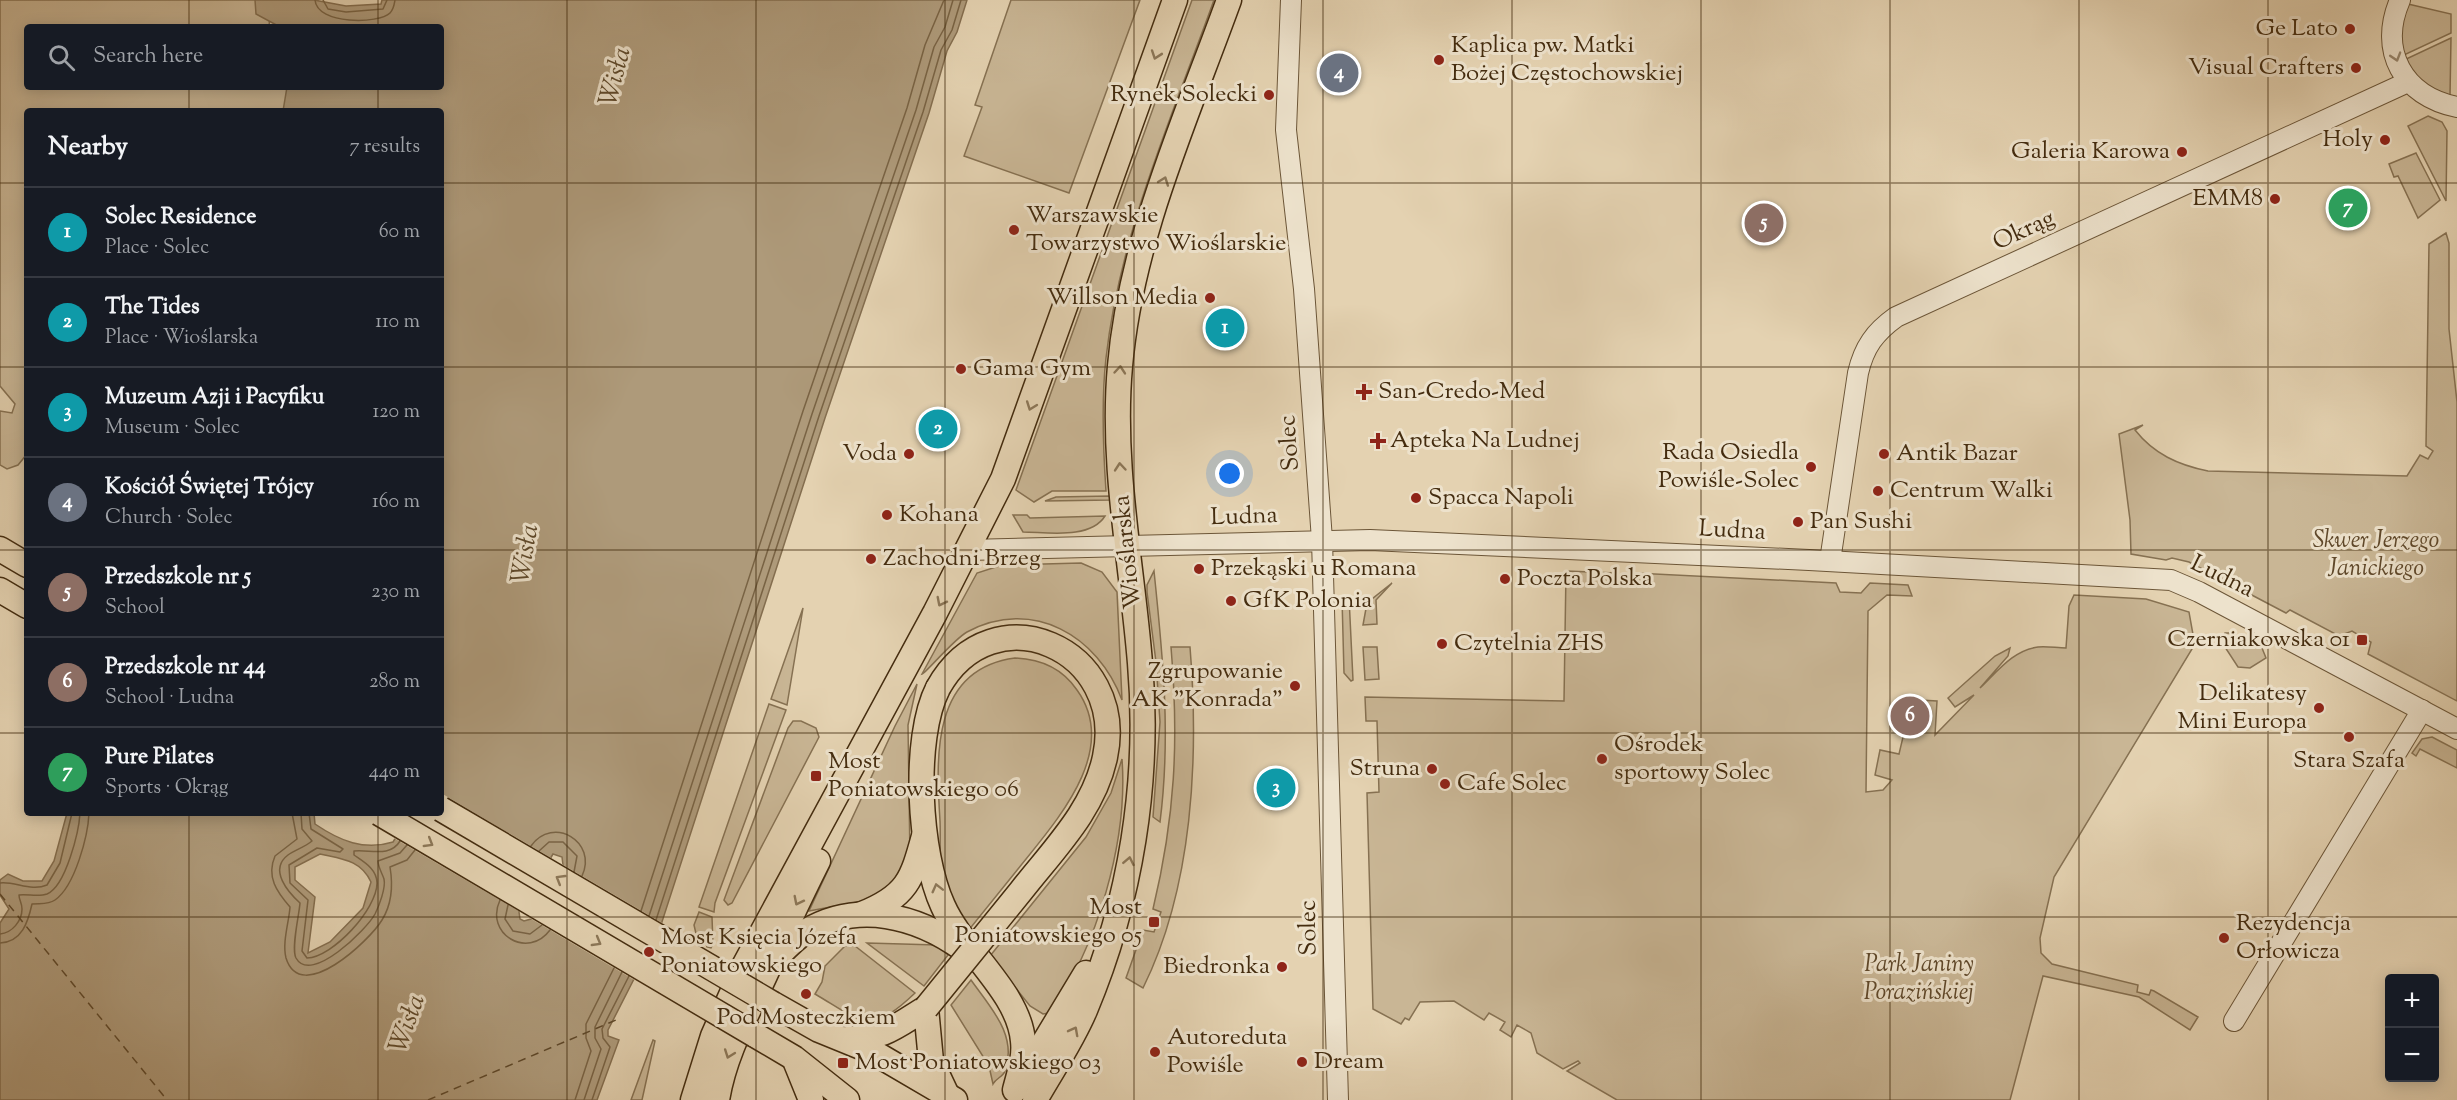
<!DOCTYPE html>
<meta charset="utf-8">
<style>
body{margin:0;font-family:"Sorts Mill Goudy",serif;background:#242831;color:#f1f3f6}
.controls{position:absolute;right:18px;bottom:18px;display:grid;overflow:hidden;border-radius:6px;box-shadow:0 3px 15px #0003}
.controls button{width:54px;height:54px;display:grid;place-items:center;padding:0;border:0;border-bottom:2px solid #363941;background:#171b24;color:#f1f3f6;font:30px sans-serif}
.you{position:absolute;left:1230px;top:474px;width:21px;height:21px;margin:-15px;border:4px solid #fff;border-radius:50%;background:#1a73e8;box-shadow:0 0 0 9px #1a73e833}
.badge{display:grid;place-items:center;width:39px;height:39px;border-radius:50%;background:#b45309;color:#fff;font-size:20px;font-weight:700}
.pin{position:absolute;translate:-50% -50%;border:3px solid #fff;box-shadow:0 2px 6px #0006}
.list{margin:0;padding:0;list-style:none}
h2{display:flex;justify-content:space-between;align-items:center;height:78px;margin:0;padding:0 24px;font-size:26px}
h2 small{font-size:20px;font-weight:400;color:#9ea1a6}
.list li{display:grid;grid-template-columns:39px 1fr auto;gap:18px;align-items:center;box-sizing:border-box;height:90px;padding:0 24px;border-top:2px solid #363941}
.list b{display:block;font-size:22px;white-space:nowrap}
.list p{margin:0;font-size:20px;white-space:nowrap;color:#9ea1a6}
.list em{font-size:20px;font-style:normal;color:#9ea1a6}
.icon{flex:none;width:33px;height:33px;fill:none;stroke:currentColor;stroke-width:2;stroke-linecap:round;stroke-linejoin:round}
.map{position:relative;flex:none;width:2457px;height:1100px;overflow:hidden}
.search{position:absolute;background:#171b24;box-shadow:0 3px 15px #0003;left:24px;top:24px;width:420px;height:66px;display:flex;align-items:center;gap:15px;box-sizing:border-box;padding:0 21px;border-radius:6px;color:#9ea1a6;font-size:22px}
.panel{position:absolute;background:#171b24;box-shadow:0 3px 15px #0003;left:24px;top:108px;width:420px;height:708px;border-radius:6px}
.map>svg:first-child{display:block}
</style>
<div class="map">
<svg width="2457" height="1100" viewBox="0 0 2457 1100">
<rect width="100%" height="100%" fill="#e4d2b1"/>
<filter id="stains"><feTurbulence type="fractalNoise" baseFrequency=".00333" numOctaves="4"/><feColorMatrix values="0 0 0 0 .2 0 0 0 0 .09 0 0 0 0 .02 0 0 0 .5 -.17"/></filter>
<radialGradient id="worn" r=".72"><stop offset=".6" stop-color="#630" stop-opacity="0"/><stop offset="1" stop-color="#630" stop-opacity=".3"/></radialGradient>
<g fill="#c9b695" stroke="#867152" stroke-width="1.5">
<polygon points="0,0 271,0 269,27 27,27 27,87 292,87 291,111 27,111 27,454 18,465 7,469 0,465 0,411 12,413 15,404 0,386"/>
<polygon points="1011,0 1140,0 1069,193 964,156 982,107 975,105"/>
<path d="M1192 0H1214C1172 117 1120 233 1106 358 1101 402 1103 447 1106 491H1052L1034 502 1016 490Z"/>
<polygon points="2408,4 2451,14 2451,33 2402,56 2399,34"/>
<polygon points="2451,38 2450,96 2422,84 2404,60"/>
<polygon points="2428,116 2442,122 2447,131 2446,201 2408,126"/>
<polygon points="2416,153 2440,200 2418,218 2398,176 2394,177 2389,164"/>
<path d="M2446 233 2449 243V329L2457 402V701L2368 654 2371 642 2352 631 2339 636 2290 610 2286 613 2189 562 2172 558 2166 560 2131 554 2130 520 2119 434 2143 425 2135 430C2154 454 2178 465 2208 471L2407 476 2420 455 2428 459 2433 451 2426 446 2429 244Z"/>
<polygon points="1110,496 1110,500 1045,501 1056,497"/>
<path d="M1013 515H1027L1030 518 1105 516C1090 540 1046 532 1023 532Z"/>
<path d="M1081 563 1102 572 1117 592 1122 700C1098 636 1033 597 967 632 953 640 926 673 922 674L977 573 1002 565Z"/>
<path d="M1154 571C1163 657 1171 736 1160 822L1153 817 1160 722 1156 662 1147 592V585Z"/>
<path d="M1566 571 1615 573 1614 581 1634 582 1635 573 1836 583 1840 592 1861 593 1870 583 1908 585 1912 596 1887 595 1868 611 1866 792 1883 790 1892 780 1875 775 1880 750 1899 754 1903 737 1911 727 1900 708 1901 699 1937 701 1935 735 1974 695 1955 707 1948 698 1995 656 2010 648 2008 656 1980 688C1997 672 2013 650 2038 647 2047 646 2057 648 2066 648L2069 606 2074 595 2146 599 2189 612 2194 640 2192 649 2054 877 2040 938 2041 953 2052 964 2138 985 2137 992 2149 995 2151 990 2154 991 2198 1017 2190 1030 2139 997 2043 976 2010 1100H1617L1567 1071 1580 1063 1578 1061 1563 1069 1537 1053 1531 1033 1517 1025 1511 1037 1500 1030 1505 1022 1489 1013 1484 1020 1454 1001 1420 1002 1409 1020 1405 1018 1401 1024 1373 1009 1367 793 1379 792 1377 721H1366L1365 697 1564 701Z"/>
<polygon points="1392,583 1376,600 1377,624 1363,625 1367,603"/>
<polygon points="1349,597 1353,680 1351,681 1344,673 1342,598"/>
<polygon points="803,608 787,705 771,699"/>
<polygon points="2225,633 2231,633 2262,648 2266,658 2250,668 2238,667 2221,641"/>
<path d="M1171 647H1190C1199 758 1193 887 1143 988L1126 978 1143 930 1154 932 1161 912 1153 909C1175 817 1179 742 1171 647Z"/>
<polygon points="1363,647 1377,647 1379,679 1365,680"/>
<path d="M1015 658C1041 659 1062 668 1077 690 1120 750 1058 819 1022 864 1004 886 986 909 968 931 960 916 950 901 945 886 938 867 941 841 940 821 936 757 931 669 1015 658Z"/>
<polygon points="917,684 908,725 910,859 903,878 879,898 809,911 895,726"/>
<polygon points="769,704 786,710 715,903 714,912 699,907"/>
<polygon points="793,721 801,721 816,728 819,737 732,903 728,905 724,900 788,728"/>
<polygon points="2432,737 2457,750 2457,768 2420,749 2416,756 2412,753 2422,739"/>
<path d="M1122 759C1128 839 1098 948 1049 1013L1043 1014 1030 1006 990 956 1086 837 1111 793Z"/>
<polygon points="699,912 712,917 713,944 711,948 707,947 704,937 697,938 694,925"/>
<polygon points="867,943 937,945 948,955 924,986"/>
<path d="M845 946H855L915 993C869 1037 861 1021 815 994L822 982 825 966Z"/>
<path d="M971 980C990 1007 1018 1035 1005 1071 1003 1077 996 1078 993 1084L989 1066 951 1005Z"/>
<polygon points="653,1040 655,1041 642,1100 631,1100"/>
</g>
<path fill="#ae9a7a" stroke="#846e4f" stroke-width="1.5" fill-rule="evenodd" d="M255 0H314L346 6 381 4 382 0H967L957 32 947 51 929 113 825 418 660 928 608 1030V1036L619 1040 597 1100H0V923L9 909 0 895V880L8 874 23 881H42L54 861 67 813H314L315 824C340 841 364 851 393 842L401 829 441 813V111H283L287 87H441V27H280L256 14ZM320 854C342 859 361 860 371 882L363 908 330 942 308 953 315 897 295 880V867ZM553 854 562 857 563 865 531 919 524 921 520 919 519 912Z"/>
<g fill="#e4d2b1">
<polygon points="441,793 553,859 522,913 392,837 402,813 441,813"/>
<polygon points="560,863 664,924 636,981 528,917"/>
</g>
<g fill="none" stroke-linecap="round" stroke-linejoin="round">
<g stroke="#796344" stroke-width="1.5">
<path d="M315 0C317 25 379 24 390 13 394 9 394 5 395 0"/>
<polyline points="323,0 328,9 346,12 383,9 387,0"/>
<path d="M292 813 297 839 275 856C266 877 277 892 290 907 289 922 282 943 286 958 301 1006 370 940 382 920 392 904 393 885 390 867L407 860 415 850"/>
<path d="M301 813 302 829 312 841C305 847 295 850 288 855 268 870 289 893 300 903 299 916 291 948 296 958 311 985 367 929 375 914 379 906 386 888 384 879 382 873 378 867 378 861L400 853 407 845"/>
<path d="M309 813 311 829 343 849 340 852 317 848 289 865 290 883 308 900 302 951 307 958C333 957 377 909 377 883 377 869 364 862 354 855V851C369 849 390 858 400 841"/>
<path d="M531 846C553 815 598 842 582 876"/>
<polyline points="539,851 549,842 563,842 577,856 574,872"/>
<path d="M0 883C15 881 31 892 47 885L60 863 72 813"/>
<path d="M500 900C484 934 528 960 550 930"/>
<polyline points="508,905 505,919 513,931 530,934 542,925"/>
<polyline points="641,911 803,411 907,108 925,45 944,0"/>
<polyline points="649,916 812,414 916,110 934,47 945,27 953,0"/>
<polyline points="656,920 819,416 923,112 941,50 952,30 961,0"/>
<path d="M0 934C12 933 22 921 22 909 22 903 19 900 19 895 28 894 39 897 47 894 66 886 79 831 80 813"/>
<path d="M0 943C22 942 28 922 32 904 40 903 48 905 55 900 75 886 88 836 89 813"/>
<polyline points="575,1100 591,1051 586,1038 586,1024 614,968"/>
<polyline points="584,1100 601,1049 595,1038 595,1027 622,972"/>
<polyline points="592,1100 610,1047 603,1038 602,1029 629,976"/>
</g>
<g stroke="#5e482a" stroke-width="1.5" stroke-dasharray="8 6" stroke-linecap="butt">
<polyline points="0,894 167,1100"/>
<polyline points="428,1100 616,1020"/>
</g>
<g stroke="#6c5638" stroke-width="22">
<g id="minor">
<polyline points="1291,0 1286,130 1304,289 1322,540 1338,1100"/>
<path d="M2400 0C2378 51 2403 96 2457 107"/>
<polyline points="968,550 1370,540 1809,560 2171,580 2199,592 2457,729"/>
<path d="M1830 561 1858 373C1864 347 1875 332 1896 317L2408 82"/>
<polyline points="2234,1021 2422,710"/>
</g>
</g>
<g stroke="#442c0f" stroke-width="27">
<g id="major">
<polyline points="0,549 27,565"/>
<polyline points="0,590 27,606"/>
<path d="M938 688C912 739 919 854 943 906 963 951 1019 992 1023 1041 1025 1058 1019 1074 1015 1090"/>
<path d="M862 914C907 896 912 880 924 836"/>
<path d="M774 960C784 950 794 939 805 932 858 900 917 916 963 949"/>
<polyline points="773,1004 819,1030 873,1052 955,1100"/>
<polyline points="755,1035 794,1058 847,1100"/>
<path d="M847 1039C885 1038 895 1027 926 1008L931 1061 947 1095"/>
<polyline points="796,1063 811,1100"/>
<polyline points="1022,1079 1086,973"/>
<polyline points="693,1100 713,1036 744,966 935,613 1003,479 1175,0"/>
<path d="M717 1100C725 1050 751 1008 771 962 785 928 801 895 818 861"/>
<path d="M1035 1100C1052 1070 1072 1041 1085 1010 1131 901 1150 780 1140 663 1132 564 1111 465 1120 366 1131 239 1186 119 1229 0"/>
</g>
</g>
<use href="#minor" stroke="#ede2cc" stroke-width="20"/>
<use href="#major" stroke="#e4d2b1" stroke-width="24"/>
<g stroke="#442c0f" stroke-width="27" stroke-linecap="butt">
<g id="major-bridge">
<polyline points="441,809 773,1004"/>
<polyline points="379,813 755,1035"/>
<path d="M926 1008C958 969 989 930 1021 891 1053 850 1094 810 1105 757 1128 649 993 589 938 688"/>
</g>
</g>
<use href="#major-bridge" stroke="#e4d2b1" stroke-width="24"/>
</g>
<defs><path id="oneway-chevron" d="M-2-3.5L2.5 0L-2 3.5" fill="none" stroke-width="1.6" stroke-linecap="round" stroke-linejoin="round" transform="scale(1.5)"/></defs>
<g stroke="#8c7758">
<use href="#oneway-chevron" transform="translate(1156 55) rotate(109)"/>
<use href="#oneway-chevron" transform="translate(1164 181) rotate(-70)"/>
<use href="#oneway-chevron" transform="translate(1120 370) rotate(-85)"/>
<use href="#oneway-chevron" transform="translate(1031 406) rotate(110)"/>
<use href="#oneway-chevron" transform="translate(1120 467) rotate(-95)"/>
<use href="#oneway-chevron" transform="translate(941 602) rotate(117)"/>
<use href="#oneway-chevron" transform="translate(429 843) rotate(31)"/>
<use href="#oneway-chevron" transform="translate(1129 861) rotate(-79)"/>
<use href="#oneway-chevron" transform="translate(560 879) rotate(-149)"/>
<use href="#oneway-chevron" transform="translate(937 888) rotate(-104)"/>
<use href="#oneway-chevron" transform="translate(798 901) rotate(117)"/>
<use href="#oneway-chevron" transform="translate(597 942) rotate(30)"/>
<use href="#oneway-chevron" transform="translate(1074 1031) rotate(-62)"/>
<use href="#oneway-chevron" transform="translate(729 1054) rotate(110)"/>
</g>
<use stroke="#98876e" href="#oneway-chevron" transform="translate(2396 57) rotate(73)"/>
<path fill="none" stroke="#442c0f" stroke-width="1.5" stroke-opacity="0.55" d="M189 0V27M378 0V27M567 0V1100M756 0V1100M945 0V1100M1134 0V1100M1323 0V1100M1512 0V1100M1701 0V1100M1890 0V1100M2079 0V1100M2268 0V1100M189 87V111M378 87V111M0 183H27M441 183H2457M0 367H27M441 367H2457M0 550H27M441 550H2457M0 733H27M441 733H2457M189 813V1100M378 813V1100M0 917H2457"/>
<g fill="#8f2418" stroke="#ede2cc" stroke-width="2">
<circle cx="2350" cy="29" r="6"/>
<circle cx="1439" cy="60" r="6"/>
<circle cx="2356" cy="68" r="6"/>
<circle cx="1269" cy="95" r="6"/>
<circle cx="2385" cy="140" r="6"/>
<circle cx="2182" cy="152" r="6"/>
<circle cx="2275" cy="199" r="6"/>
<circle cx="1014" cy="230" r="6"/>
<circle cx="1210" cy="298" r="6"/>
<circle cx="961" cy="369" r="6"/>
<path d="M1361 383h6v6h6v6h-6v6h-6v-6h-6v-6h6z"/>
<path d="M1375 432h6v6h6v6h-6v6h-6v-6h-6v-6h6z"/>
<circle cx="909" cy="454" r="6"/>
<circle cx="1884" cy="454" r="6"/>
<circle cx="1811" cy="467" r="6"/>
<circle cx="1878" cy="491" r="6"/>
<circle cx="1416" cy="498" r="6"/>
<circle cx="887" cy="515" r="6"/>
<circle cx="1798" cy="522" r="6"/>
<circle cx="871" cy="559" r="6"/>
<circle cx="1199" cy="569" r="6"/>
<circle cx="1505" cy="579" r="6"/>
<circle cx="1231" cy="601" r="6"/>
<rect x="2356" y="634" width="12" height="12" rx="3"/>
<circle cx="1442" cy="644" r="6"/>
<circle cx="1295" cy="686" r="6"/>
<circle cx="2319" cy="708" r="6"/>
<circle cx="2349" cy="737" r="6"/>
<circle cx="1602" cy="759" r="6"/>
<circle cx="1432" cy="769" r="6"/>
<rect x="810" y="770" width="12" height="12" rx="3"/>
<circle cx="1445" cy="784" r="6"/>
<rect x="1148" y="916" width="12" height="12" rx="3"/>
<circle cx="2224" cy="938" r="6"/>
<circle cx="649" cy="952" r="6"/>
<circle cx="1282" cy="967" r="6"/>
<circle cx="806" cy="994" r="6"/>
<circle cx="1155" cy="1052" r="6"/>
<circle cx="1302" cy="1062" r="6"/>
<rect x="837" y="1057" width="12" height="12" rx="3"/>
</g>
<g text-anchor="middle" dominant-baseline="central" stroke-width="6" stroke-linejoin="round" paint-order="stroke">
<g font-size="24" fill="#442c0f" stroke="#ede2cc" text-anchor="start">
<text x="2338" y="29" text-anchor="end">Ge Lato</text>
<text x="1451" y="46">Kaplica pw. Matki<tspan x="1451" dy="28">Bożej Częstochowskiej</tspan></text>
<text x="2344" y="68" text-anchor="end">Visual Crafters</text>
<text x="1257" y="95" text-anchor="end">Rynek Solecki</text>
<text x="2373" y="140" text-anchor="end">Holy</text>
<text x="2170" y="152" text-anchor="end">Galeria Karowa</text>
<text x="2263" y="199" text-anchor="end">EMM8</text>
<text x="1026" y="216">Warszawskie<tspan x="1026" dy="28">Towarzystwo Wioślarskie</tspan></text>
<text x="1198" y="298" text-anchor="end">Willson Media</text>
<text x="973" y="369">Gama Gym</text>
<text x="1378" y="392">San-Credo-Med</text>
<text x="1390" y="441">Apteka Na Ludnej</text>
<text x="1799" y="453" text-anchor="end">Rada Osiedla<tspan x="1799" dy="28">Powiśle-Solec</tspan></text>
<text x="897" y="454" text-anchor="end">Voda</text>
<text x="1896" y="454">Antik Bazar</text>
<text x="1890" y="491">Centrum Walki</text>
<text x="1428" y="498">Spacca Napoli</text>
<text x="899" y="515">Kohana</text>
<text x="1810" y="522">Pan Sushi</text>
<text x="883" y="559">Zachodni Brzeg</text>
<text x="1211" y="569">Przekąski u Romana</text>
<text x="1517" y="579">Poczta Polska</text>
<text x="1243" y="601">GfK Polonia</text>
<text x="2350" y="640" text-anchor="end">Czerniakowska 01</text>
<text x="1454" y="644">Czytelnia ZHS</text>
<text x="1283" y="672" text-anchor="end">Zgrupowanie<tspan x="1283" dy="28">AK "Konrada"</tspan></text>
<text x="2307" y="694" text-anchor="end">Delikatesy<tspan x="2307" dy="28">Mini Europa</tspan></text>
<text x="1614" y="745">Ośrodek<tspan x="1614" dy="28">sportowy Solec</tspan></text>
<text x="2349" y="761" text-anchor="middle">Stara Szafa</text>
<text x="828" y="762">Most<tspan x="828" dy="28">Poniatowskiego 06</tspan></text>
<text x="1420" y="769" text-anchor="end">Struna</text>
<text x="1457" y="784">Cafe Solec</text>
<text x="1142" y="908" text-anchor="end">Most<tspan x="1142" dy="28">Poniatowskiego 05</tspan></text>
<text x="2236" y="924">Rezydencja<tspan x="2236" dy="28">Orłowicza</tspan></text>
<text x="661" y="938">Most Księcia Józefa<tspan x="661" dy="28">Poniatowskiego</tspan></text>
<text x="1270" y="967" text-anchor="end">Biedronka</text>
<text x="806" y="1018" text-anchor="middle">Pod Mosteczkiem</text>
<text x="1167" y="1038">Autoreduta<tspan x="1167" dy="28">Powiśle</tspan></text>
<text x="1314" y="1062">Dream</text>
<text x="855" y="1063">Most Poniatowskiego 03</text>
</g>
<g font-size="24" fill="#442c0f" stroke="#ede2cc">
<text transform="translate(2024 231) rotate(-25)">Okrąg</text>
<text transform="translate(1290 443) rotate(-94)">Solec</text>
<text transform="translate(1244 517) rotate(-2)">Ludna</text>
<text transform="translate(1732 531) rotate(3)">Ludna</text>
<text transform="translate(1128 552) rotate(-96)">Wioślarska</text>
<text transform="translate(2222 577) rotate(26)">Ludna</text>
<text transform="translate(1309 928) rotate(-91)">Solec</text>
</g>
<g font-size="24" font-style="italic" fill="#5f482a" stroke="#ede2cc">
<text x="2376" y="541">Skwer Jerzego<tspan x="2376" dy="28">Janickiego</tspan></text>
<text x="1919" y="965">Park Janiny<tspan x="1919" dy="28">Porazińskiej</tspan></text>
</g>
<g font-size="26" font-style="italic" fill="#5e482a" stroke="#ede2cc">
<text transform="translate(616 77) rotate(-75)">Wisła</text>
<text transform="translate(526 554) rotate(-80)">Wisła</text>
<text transform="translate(408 1024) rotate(-70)">Wisła</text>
</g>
</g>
<rect width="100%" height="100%" filter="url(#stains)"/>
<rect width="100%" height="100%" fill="url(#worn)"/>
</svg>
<div class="controls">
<button>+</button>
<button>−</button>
</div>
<div class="you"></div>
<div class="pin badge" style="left:1225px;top:328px;background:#0f9aa8">1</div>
<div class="pin badge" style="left:938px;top:429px;background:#0f9aa8">2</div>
<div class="pin badge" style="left:1276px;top:788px;background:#0f9aa8">3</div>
<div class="pin badge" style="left:1339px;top:73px;background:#6b7280">4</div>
<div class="pin badge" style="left:1764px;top:223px;background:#8d6e63">5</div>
<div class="pin badge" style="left:1910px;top:716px;background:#8d6e63">6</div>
<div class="pin badge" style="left:2348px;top:208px;background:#2e9e5b">7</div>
<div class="search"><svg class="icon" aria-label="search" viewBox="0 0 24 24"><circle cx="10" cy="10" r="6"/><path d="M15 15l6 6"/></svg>Search here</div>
<section class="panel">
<h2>Nearby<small>7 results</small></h2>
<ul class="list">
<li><span class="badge" style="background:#0f9aa8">1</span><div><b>Solec Residence</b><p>Place · Solec</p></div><em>60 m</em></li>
<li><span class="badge" style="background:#0f9aa8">2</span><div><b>The Tides</b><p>Place · Wioślarska</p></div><em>110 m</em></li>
<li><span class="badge" style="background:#0f9aa8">3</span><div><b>Muzeum Azji i Pacyfiku</b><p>Museum · Solec</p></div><em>120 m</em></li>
<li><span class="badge" style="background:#6b7280">4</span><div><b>Kościół Świętej Trójcy</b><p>Church · Solec</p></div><em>160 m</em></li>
<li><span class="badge" style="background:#8d6e63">5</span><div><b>Przedszkole nr 5</b><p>School</p></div><em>230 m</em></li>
<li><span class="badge" style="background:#8d6e63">6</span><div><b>Przedszkole nr 44</b><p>School · Ludna</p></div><em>280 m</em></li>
<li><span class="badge" style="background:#2e9e5b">7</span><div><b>Pure Pilates</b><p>Sports · Okrąg</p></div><em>440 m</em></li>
</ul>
</section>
</div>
